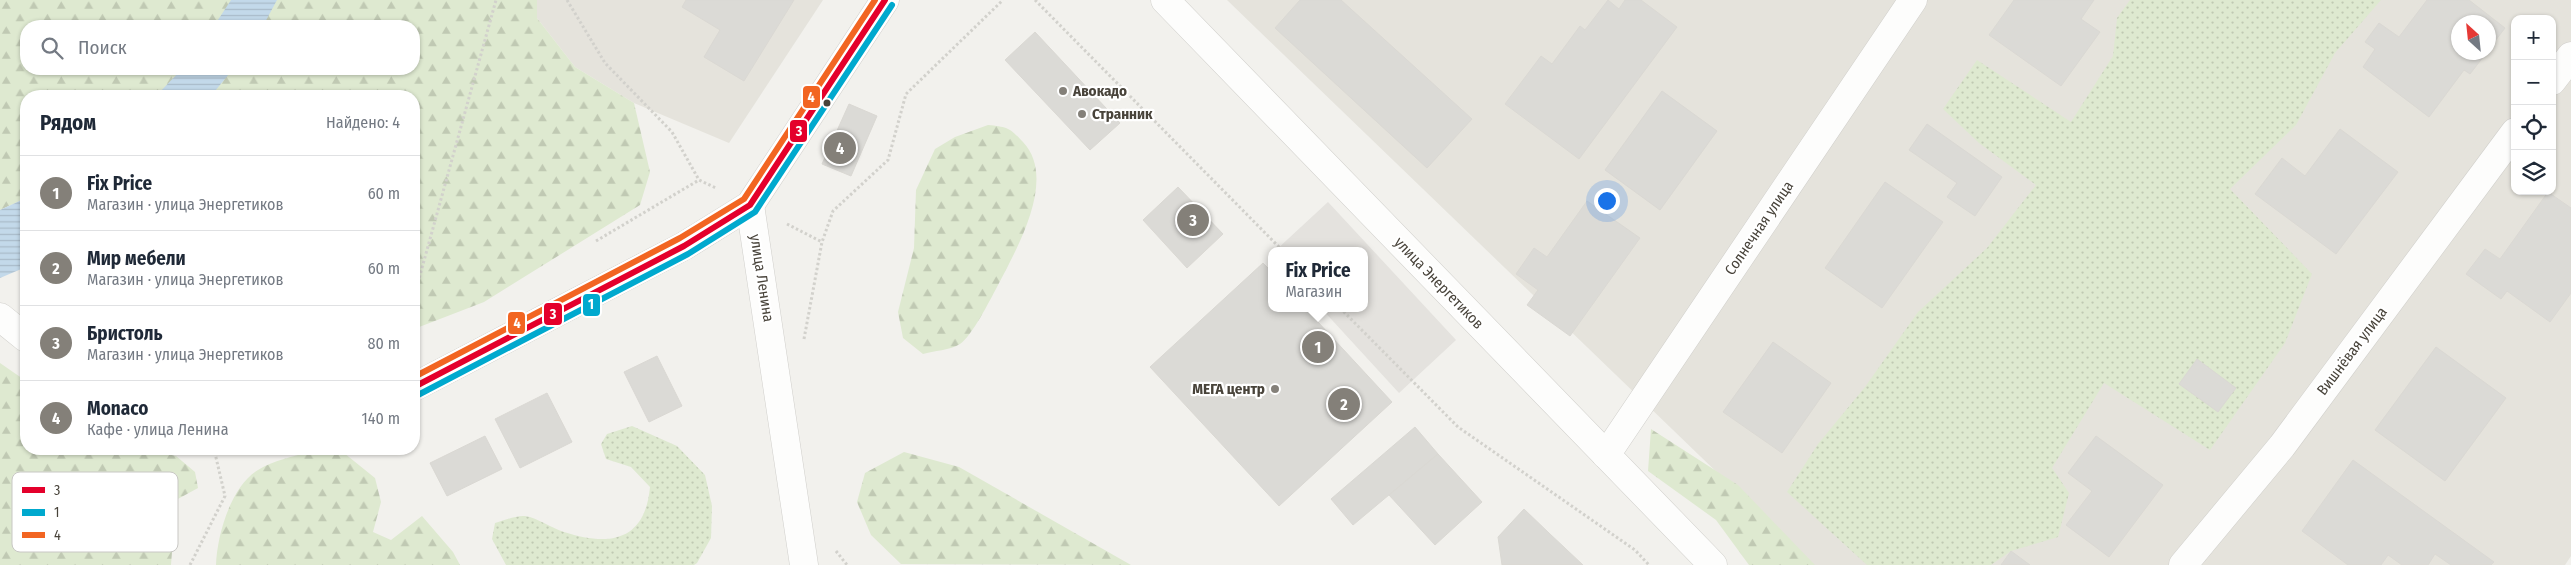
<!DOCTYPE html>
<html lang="ru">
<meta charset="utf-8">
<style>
body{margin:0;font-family:"Fira Sans Condensed",sans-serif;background:#f2f2f3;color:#1f2937}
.controls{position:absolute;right:15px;top:15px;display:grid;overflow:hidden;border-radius:10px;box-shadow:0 1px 4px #0004}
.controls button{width:45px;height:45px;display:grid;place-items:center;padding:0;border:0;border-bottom:1px solid #e0e1e3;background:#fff;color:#1f2937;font:25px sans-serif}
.compass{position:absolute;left:2451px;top:15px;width:45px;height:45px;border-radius:50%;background:#fff;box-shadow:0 1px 4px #0004;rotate:333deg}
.you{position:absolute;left:1606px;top:200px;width:18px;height:18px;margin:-12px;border:4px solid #fff;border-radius:50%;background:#1a73e8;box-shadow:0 0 0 8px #1a73e833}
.badge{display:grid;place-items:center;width:32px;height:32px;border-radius:50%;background:#848079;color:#fff;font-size:16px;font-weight:700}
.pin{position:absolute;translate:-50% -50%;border:2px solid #fff;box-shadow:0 1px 5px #0006}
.popup{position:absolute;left:1268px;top:247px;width:100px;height:65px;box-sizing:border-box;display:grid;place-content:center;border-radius:10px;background:#fff;filter:drop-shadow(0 1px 4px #0005);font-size:16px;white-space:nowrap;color:#747a83}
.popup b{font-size:19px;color:#1f2937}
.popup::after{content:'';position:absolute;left:50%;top:100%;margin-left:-10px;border:10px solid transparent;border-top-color:#fff}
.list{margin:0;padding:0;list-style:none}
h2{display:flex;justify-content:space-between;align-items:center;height:65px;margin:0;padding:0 20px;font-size:21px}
h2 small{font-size:16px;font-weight:400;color:#747a83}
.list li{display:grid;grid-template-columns:32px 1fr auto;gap:15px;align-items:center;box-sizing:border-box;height:75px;padding:0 20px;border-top:1px solid #e0e1e3}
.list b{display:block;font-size:19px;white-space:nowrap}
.list p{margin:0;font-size:16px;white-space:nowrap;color:#747a83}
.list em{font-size:16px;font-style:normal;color:#747a83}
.icon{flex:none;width:28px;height:28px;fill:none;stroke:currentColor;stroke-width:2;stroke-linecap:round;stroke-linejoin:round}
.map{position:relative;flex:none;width:2571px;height:565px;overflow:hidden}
.search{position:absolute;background:#fff;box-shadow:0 1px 4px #0004;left:20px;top:20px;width:400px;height:55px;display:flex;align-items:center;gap:12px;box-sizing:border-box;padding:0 18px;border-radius:20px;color:#747a83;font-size:19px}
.panel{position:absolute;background:#fff;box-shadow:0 1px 4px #0004;left:20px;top:90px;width:400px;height:365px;border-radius:20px}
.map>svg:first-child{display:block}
</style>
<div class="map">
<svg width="2571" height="565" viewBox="0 0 2571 565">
<defs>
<pattern id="green-dots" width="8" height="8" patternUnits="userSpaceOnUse" patternTransform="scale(1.25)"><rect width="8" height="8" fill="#dee9d0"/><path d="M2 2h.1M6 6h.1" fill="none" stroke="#c0c9b3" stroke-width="1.8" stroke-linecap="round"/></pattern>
<pattern id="forest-firs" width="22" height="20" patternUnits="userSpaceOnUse" patternTransform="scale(1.25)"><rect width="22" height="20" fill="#dee9d0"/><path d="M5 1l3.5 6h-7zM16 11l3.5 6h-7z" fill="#c0c9b3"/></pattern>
<pattern id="water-rules" width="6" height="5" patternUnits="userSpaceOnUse" patternTransform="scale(1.25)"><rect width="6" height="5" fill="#c3d9ea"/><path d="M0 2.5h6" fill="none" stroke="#a9bbc9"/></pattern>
</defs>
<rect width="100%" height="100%" fill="#f2f1ed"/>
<g fill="#e5e3dc" fill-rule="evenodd">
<polygon points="537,0 823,0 729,143 634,103 575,67 537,18"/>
<path d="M1227 0H2571V556L2565 565H1813ZM2515 19H2552V191H2515ZM2458 22H2488V52H2458Z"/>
</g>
<g fill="url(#green-dots)">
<polygon points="2130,0 2381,0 2335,53 2296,125 2230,189 2312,274 2285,343 2210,450 2104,383 2052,468 2069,493 2058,537 2011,551 1991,565 1867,565 1787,492 1818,444 1865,387 1918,312 1987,248 2036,185 1979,143 1943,109 1977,60 2071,122 2113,56 2117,18"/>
<path d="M632 426 677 446 705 475 712 506 711 538 697 563 694 565H506L492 539 495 523C503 521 516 515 525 516 538 518 551 528 564 532 610 547 645 541 650 487L631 467 606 459 601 444 607 434Z"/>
</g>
<g fill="url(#forest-firs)" fill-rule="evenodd">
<path d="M0 0H537V18L575 67 634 103 650 172 640 205 484 302 414 329V96H26V198L0 210ZM26 26H414V69H26Z"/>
<path d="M988 125C1008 127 1010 128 1023 142 1058 179 1016 250 997 287 990 300 972 336 960 344 951 350 933 351 923 354L903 338 898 312 914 248 916 190 935 149 955 137Z"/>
<polygon points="0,363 26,381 26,449 145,449 176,456 195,472 198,488 176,500 171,565 0,565"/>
<polygon points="1651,429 1738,485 1815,565 1749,565 1716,520 1648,471"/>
<path d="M309 452 344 453 375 478 381 502 373 532 391 540 422 516 453 552 460 565H216C217 535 231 486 258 470 274 460 292 457 309 452Z"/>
<polygon points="904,452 959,467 1131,565 901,564 871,535 857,502 865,473"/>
</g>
<polygon fill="#e4e2de" points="1328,202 1456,340 1399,393 1321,308 1364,308 1364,251 1275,251"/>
<g fill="url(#water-rules)">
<polygon points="231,0 277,0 263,26 214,26"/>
<polygon points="182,69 233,69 211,96 156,96"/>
<polygon points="26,198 26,267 0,278 0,210"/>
</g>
<g fill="#dbdad6" stroke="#dad8d3">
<polygon points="686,0 794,0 744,81 704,57 720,30 682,7"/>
<polygon points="1300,0 1341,0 1472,119 1427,168 1275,28"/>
<polygon points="1608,0 1619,9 1625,0 1641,0 1677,27 1579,159 1505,104 1541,56 1552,64 1580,26 1585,30"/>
<polygon points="2014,0 2094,0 2081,19 2100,32 2061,86 1989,35"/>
<polygon points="2427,0 2469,0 2505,28 2488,50 2488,22 2458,22 2458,52 2487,52 2470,74 2464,70 2429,117 2363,67 2375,49 2365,42 2379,23 2399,37"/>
<polygon points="1035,32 1120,123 1090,150 1005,60"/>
<polygon points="1662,91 1717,131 1660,210 1605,170"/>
<polygon points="849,104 877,116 851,176 822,164"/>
<polygon points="1927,124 2002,177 1975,216 1947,197 1957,183 1909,150"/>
<polygon points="2340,129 2398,172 2336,254 2255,194 2282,158 2305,176"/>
<polygon points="1885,182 1943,222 1882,308 1825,268"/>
<polygon points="1178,187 1223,234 1187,268 1143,220"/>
<polygon points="2548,192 2571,208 2571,293 2550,322 2507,291 2501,299 2466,274 2485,249 2500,259"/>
<polygon points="1587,201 1640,238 1570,336 1527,305 1538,290 1516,274 1534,248 1547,257"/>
<polygon points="1263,263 1272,272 1272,308 1305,308 1392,402 1279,506 1150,367"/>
<polygon points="1773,342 1831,383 1782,453 1723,412"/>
<polygon points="2436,347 2506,398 2445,481 2375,430"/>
<polygon points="657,356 682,406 649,422 624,372"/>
<polygon points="2197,359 2236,388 2218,412 2179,384"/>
<polygon points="547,393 572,442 520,468 495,419"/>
<polygon points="1415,427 1438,454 1353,525 1331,499"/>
<polygon points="485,436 502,469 447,496 430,463"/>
<polygon points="2096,436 2163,485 2109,557 2066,525 2092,491 2068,473"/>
<polygon points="1438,454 1482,502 1435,545 1389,495"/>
<polygon points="2353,460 2494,562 2491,565 2451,565 2435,554 2428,565 2402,565 2388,555 2381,565 2348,565 2302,531"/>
<polygon points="1524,509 1549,533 1583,565 1502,565 1498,537"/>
<polygon points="2011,551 2030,565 2001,565"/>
</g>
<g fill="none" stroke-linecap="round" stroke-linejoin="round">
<g stroke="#d0cfcb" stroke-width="29">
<g id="minor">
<polyline points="2552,81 2571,56"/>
<polyline points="750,205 804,565"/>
<polyline points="0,317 26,338"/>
<polyline points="414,387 684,246 750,205 885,0"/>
<polyline points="1606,455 1913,0"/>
<polyline points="2183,565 2282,446 2515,132"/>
</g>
</g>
<g stroke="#d0cfcb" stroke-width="29">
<polyline id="tertiary" points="1165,0 1713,565"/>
</g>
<g stroke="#d2d1cc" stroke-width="3" stroke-dasharray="2.5 2.5" stroke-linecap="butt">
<polyline points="567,0 605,63 672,132 699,180"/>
<polyline points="1035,0 1283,251"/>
<polyline points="787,224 822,242"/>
<polyline points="596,241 699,180 716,188"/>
<polyline points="414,297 496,0"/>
<polyline points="1340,308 1458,427 1635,550 1649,565"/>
<polyline points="804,339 822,242 833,211 888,160 906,94 1003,0"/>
<polyline points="836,551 847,565"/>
<polyline points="190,565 225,496 214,449"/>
</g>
<use href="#minor" stroke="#fdfdfc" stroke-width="28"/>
<use href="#tertiary" stroke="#fdfdfc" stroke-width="28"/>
<g stroke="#fff" stroke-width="10">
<polyline id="bus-1" points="414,387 684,246 750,205 885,0"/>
</g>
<g stroke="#fff" stroke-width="10">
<polyline id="bus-2" points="418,395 688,254 755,212 892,5"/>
</g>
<g stroke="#fff" stroke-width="10">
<polyline id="bus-3" points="414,377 680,238 744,199 875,0"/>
</g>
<use href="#bus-1" stroke="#e4002b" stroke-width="6"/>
<use href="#bus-2" stroke="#00a9ce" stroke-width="6"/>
<use href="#bus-3" stroke="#f26522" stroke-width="6"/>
</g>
<g fill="#848079" stroke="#fff" stroke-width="2">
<circle cx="1063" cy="91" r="5"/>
<circle cx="1082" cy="114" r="5"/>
<circle cx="1275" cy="389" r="5"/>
</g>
<circle fill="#48433a" stroke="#fff" stroke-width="2" cx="827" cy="103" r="4.5"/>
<g text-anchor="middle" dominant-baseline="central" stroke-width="4.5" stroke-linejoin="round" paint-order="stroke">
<g font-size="15" font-weight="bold" fill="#48433a" stroke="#fff" text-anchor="start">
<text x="1073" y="91">Авокадо</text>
<text x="1092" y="114">Странник</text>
<text x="1265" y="389" text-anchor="end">МЕГА центр</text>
</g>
<g font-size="15" fill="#48433a" stroke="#fff">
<text transform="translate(1759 228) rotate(-56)">Солнечная улица</text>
<text transform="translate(762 278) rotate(81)">улица Ленина</text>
<text transform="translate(1439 283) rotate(46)">улица Энергетиков</text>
<text transform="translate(2352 351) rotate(-53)">Вишнёвая улица</text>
</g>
</g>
<rect x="12" y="472" width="166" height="80" rx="8" fill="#fff" stroke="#c8c7c4" stroke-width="1"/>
<rect x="22" y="487" width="23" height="6" fill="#e4002b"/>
<rect x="22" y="509" width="23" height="7" fill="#00a9ce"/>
<rect x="22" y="532" width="23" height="6" fill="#f26522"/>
<g font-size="14" fill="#48433a">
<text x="54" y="495">3</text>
<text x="54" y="517">1</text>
<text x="54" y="540">4</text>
</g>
<g stroke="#fff" stroke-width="2">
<rect x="802" y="85" width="19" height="24" rx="5" fill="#f26522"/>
<rect x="789" y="119" width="19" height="24" rx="5" fill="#e4002b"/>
<rect x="582" y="293" width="19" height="24" rx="5" fill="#00a9ce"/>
<rect x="543" y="302" width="20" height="24" rx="5" fill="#e4002b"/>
<rect x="507" y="311" width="19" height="24" rx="5" fill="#f26522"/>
</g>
<g font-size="14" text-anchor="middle" font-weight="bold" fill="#fff">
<text x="811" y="102">4</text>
<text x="799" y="136">3</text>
<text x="591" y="309">1</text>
<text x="553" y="319">3</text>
<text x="517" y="328">4</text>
</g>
</svg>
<div class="controls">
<button>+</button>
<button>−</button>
<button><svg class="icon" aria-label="locate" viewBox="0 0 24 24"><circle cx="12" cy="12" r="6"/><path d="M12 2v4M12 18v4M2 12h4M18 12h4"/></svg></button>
<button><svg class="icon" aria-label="layers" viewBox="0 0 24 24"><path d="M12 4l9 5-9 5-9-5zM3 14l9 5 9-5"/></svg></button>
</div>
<svg class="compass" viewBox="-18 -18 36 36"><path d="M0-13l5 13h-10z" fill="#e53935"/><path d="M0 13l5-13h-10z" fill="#747a83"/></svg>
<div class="you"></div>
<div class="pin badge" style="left:1318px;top:347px">1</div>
<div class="popup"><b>Fix Price</b>Магазин</div>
<div class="pin badge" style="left:1344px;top:404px">2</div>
<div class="pin badge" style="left:1193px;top:220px">3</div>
<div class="pin badge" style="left:840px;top:148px">4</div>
<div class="search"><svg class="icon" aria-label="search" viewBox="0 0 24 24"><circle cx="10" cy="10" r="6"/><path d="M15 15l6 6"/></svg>Поиск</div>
<section class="panel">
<h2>Рядом<small>Найдено: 4</small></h2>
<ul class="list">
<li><span class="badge">1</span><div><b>Fix Price</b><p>Магазин · улица Энергетиков</p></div><em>60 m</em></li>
<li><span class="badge">2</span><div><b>Мир мебели</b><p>Магазин · улица Энергетиков</p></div><em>60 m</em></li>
<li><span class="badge">3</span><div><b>Бристоль</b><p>Магазин · улица Энергетиков</p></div><em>80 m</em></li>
<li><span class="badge">4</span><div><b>Monaco</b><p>Кафе · улица Ленина</p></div><em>140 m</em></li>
</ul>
</section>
</div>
